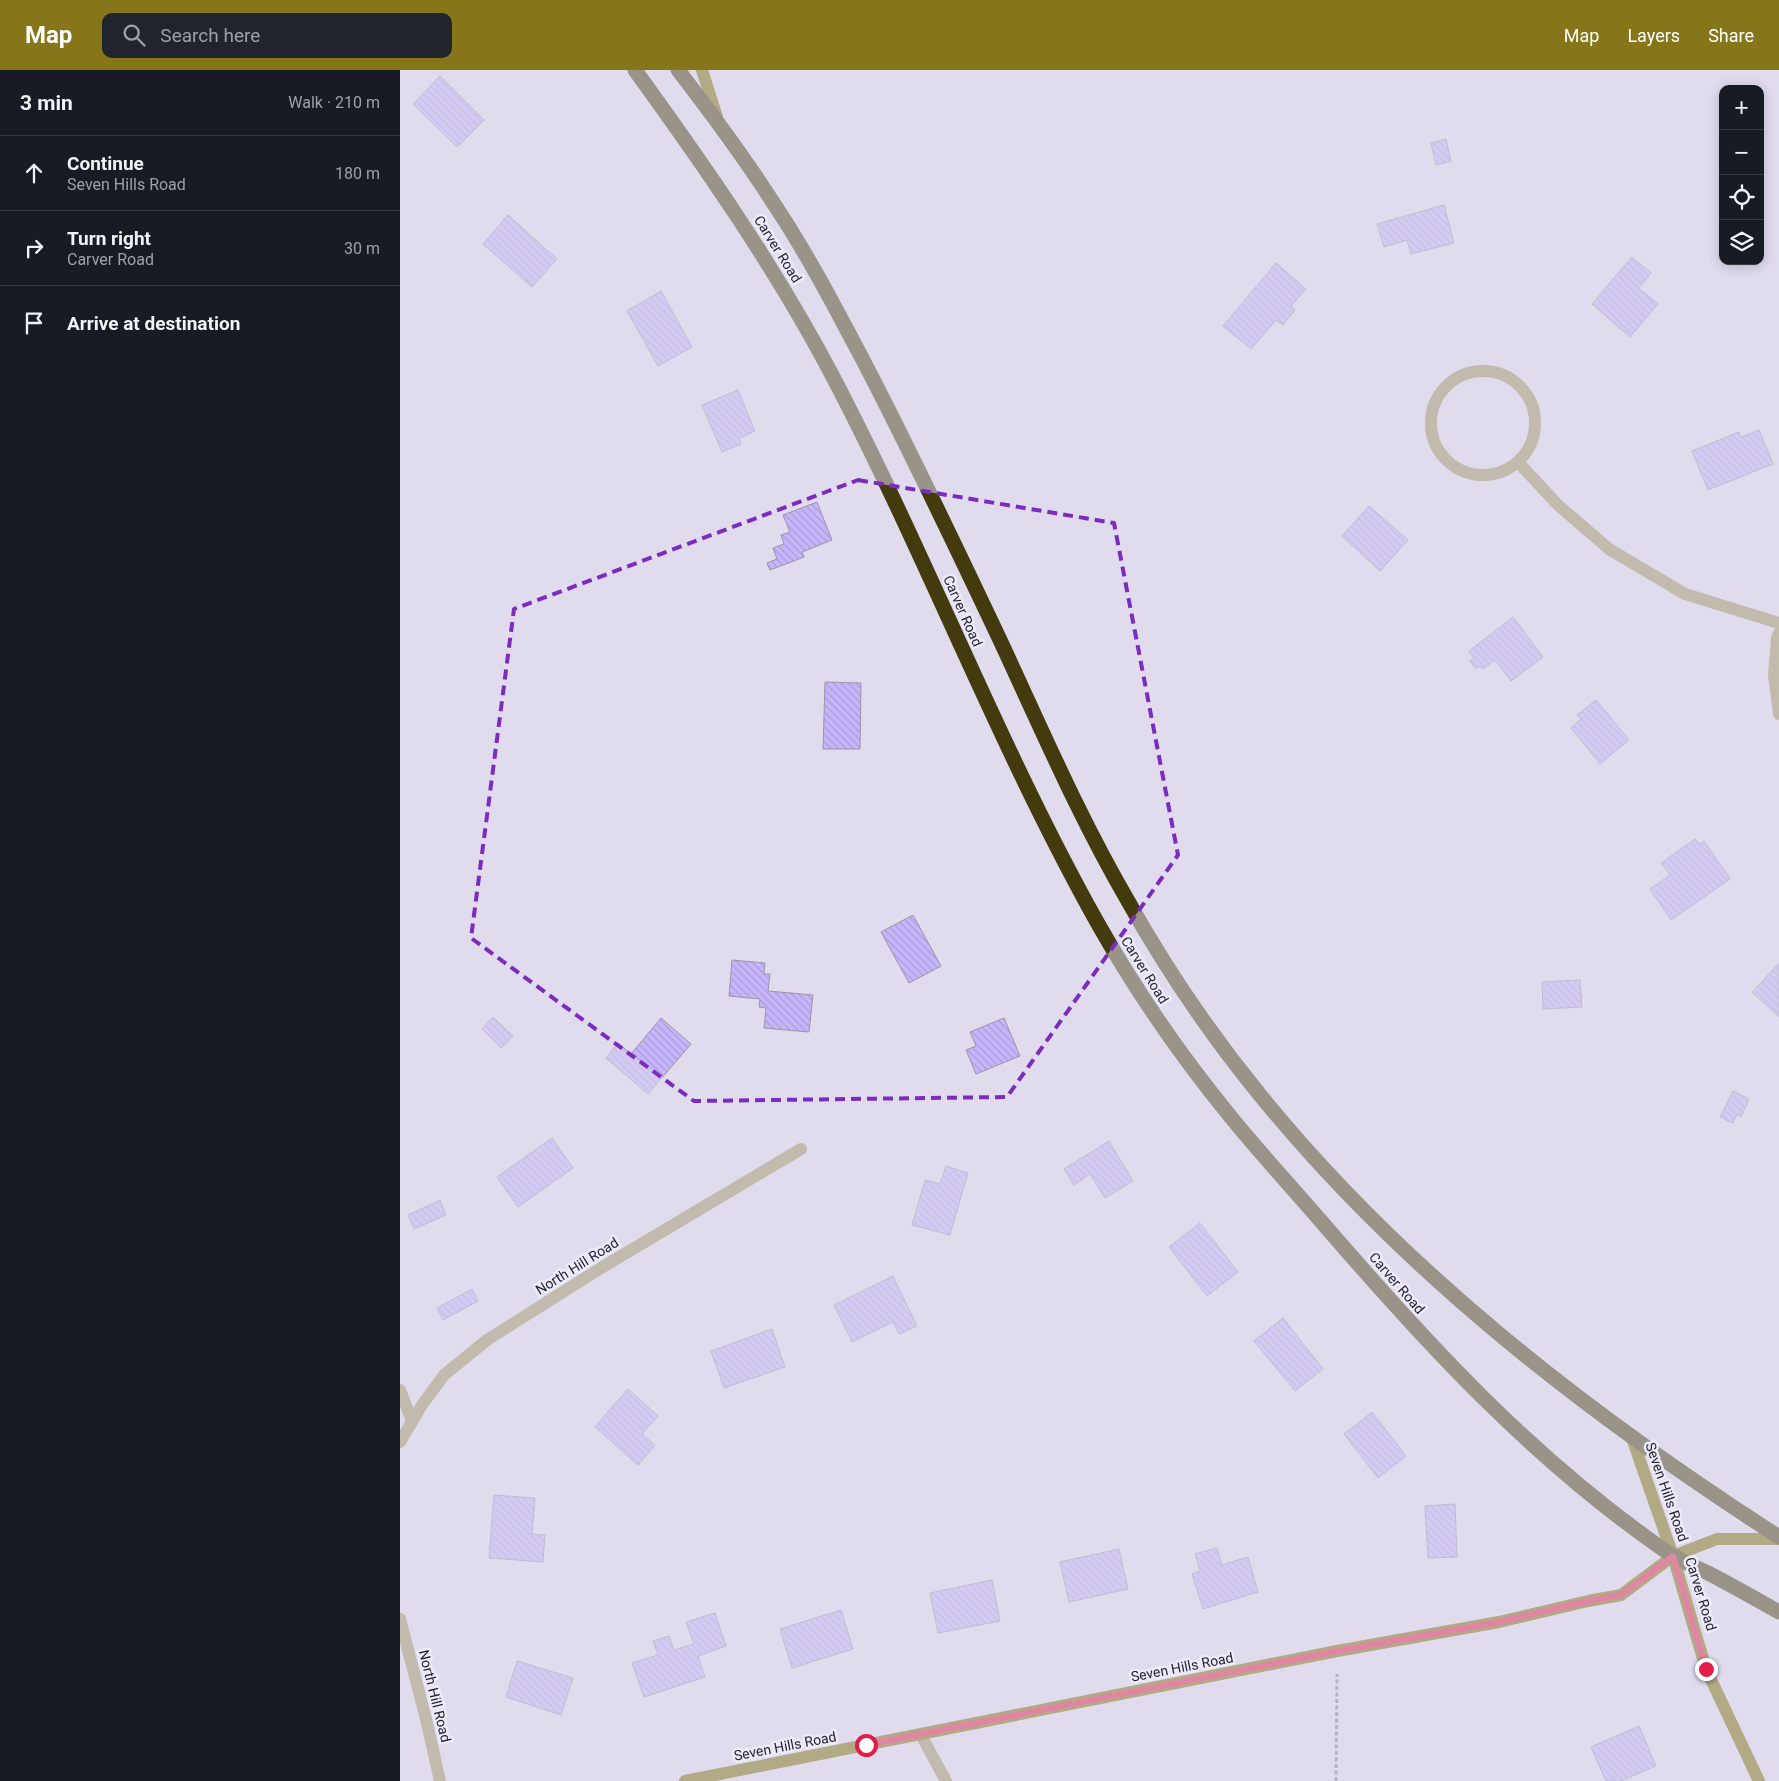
<!DOCTYPE html>
<meta charset="utf-8">
<style>
body{margin:0;font-family:Roboto,sans-serif;background:#20242c;color:#f1f3f6}
.controls{position:absolute;right:15px;top:15px;display:grid;overflow:hidden;border-radius:10px;box-shadow:0 2px 12px #0003}
.controls button{width:45px;height:45px;display:grid;place-items:center;padding:0;border:0;border-bottom:1px solid #363941;background:#171b24;color:#f1f3f6;font:25px sans-serif}
.stop{position:absolute;width:15px;height:15px;margin:-11px;border:4px solid #e11d48;border-radius:50%;background:#fff}
.stop.end{background:#e11d48;border-color:#fff;box-shadow:0 1px 5px #0008}
.list{margin:0;padding:0;list-style:none}
h2{display:flex;justify-content:space-between;align-items:center;height:65px;margin:0;padding:0 20px;font-size:21px}
h2 small{font-size:16px;font-weight:400;color:#9ea1a6}
.list li{display:grid;grid-template-columns:32px 1fr auto;gap:15px;align-items:center;box-sizing:border-box;height:75px;padding:0 20px;border-top:1px solid #363941}
.list b{display:block;font-size:19px;white-space:nowrap}
.list p{margin:0;font-size:16px;white-space:nowrap;color:#9ea1a6}
.list em{font-size:16px;font-style:normal;color:#9ea1a6}
.icon{flex:none;width:28px;height:28px;fill:none;stroke:currentColor;stroke-width:2;stroke-linecap:round;stroke-linejoin:round}
.map{position:relative;flex:none;width:1379px;height:1711px;overflow:hidden}
header{display:flex;align-items:center;gap:30px;box-sizing:border-box;height:70px;padding:0 25px;background:#877619;color:#fff}
header strong{font-size:24px}
nav{display:flex;gap:28px;margin-inline-start:auto;font-size:18px}
.search{width:350px;height:45px;background:#20242c;display:flex;align-items:center;gap:12px;box-sizing:border-box;padding:0 18px;border-radius:10px;color:#9ea1a6;font-size:19px}
main{display:flex}
aside{flex:1;background:#171b24}
.map>svg:first-child{display:block}
</style>
<header>
<strong>Map</strong>
<div class="search"><svg class="icon" aria-label="search" viewBox="0 0 24 24"><circle cx="10" cy="10" r="6"/><path d="M15 15l6 6"/></svg>Search here</div>
<nav><a>Map</a><a>Layers</a><a>Share</a></nav>
</header>
<main>
<aside>
<h2>3 min<small>Walk · 210 m</small></h2>
<ul class="list">
<li><svg class="icon" aria-label="ahead" viewBox="0 0 24 24"><path d="M12 20V5M6 11l6-6 6 6"/></svg><div><b>Continue</b><p>Seven Hills Road</p></div><em>180 m</em></li>
<li><svg class="icon" aria-label="right" viewBox="0 0 24 24"><path d="M7 20v-9h11M14 6l5 5-5 5"/></svg><div><b>Turn right</b><p>Carver Road</p></div><em>30 m</em></li>
<li><svg class="icon" aria-label="arrive" viewBox="0 0 24 24"><path d="M6 21V4h12l-3 4 3 4H6"/></svg><div><b>Arrive at destination</b></div></li>
</ul>
</aside>
<div class="map">
<svg width="1379" height="1711" viewBox="0 0 1379 1711">
<defs>
<pattern id="building-back-hatch" width="6" height="6" patternUnits="userSpaceOnUse" patternTransform="scale(1.25)"><rect width="6" height="6" fill="#c6b5fa"/><path d="M-1 5l2 2M0 0l6 6M5-1l2 2" fill="none" stroke="#aa9cd6"/></pattern>
</defs>
<rect width="100%" height="100%" fill="#e0dcee"/>
<g fill="url(#building-back-hatch)" stroke="#9a96a7">
<polygon points="40,6 84,50 57,77 13,34"/>
<polygon points="1046,69 1051,91 1036,95 1031,73"/>
<polygon points="1044,135 1054,173 1011,184 1007,170 984,177 977,154"/>
<polygon points="108,145 157,189 132,217 83,174"/>
<polygon points="1232,187 1251,203 1239,218 1258,234 1230,267 1192,234"/>
<polygon points="876,193 906,219 891,236 895,240 883,255 876,250 851,279 823,256"/>
<polygon points="261,221 292,277 258,296 227,241"/>
<polygon points="338,320 355,361 339,368 341,374 322,382 302,335"/>
<polygon points="1359,360 1373,394 1308,420 1292,381 1339,362 1341,367"/>
<polygon points="417,432 432,470 402,482 404,487 370,500 367,493 377,489 373,478 384,474 381,465 390,462 383,445"/>
<polygon points="969,436 1008,470 980,501 942,466"/>
<polygon points="1113,547 1143,587 1111,611 1095,590 1083,599 1080,596 1076,599 1070,591 1074,588 1069,581"/>
<polygon points="425,612 461,613 460,679 423,679"/>
<polygon points="1196,630 1229,670 1200,694 1171,658 1181,649 1177,645"/>
<polygon points="1295,769 1299,774 1304,771 1330,809 1271,850 1250,819 1270,805 1261,793"/>
<polygon points="513,845 541,896 509,913 481,862"/>
<polygon points="332,890 365,893 364,904 370,904 368,921 413,925 409,962 364,958 366,938 359,937 360,929 329,926"/>
<polygon points="1379,893 1379,947 1352,922"/>
<polygon points="1180,910 1182,937 1143,939 1142,912"/>
<polygon points="93,947 113,966 101,978 82,959"/>
<polygon points="261,948 291,974 248,1024 206,988 218,973 231,984"/>
<polygon points="604,948 620,986 576,1004 566,980 576,976 570,962"/>
<polygon points="1333,1021 1349,1029 1341,1047 1337,1044 1333,1053 1320,1047"/>
<polygon points="152,1068 173,1098 118,1137 97,1107"/>
<polygon points="709,1071 733,1111 705,1128 690,1104 674,1115 664,1099"/>
<polygon points="546,1096 568,1103 550,1165 512,1155 525,1110 540,1114"/>
<polygon points="40,1130 46,1145 14,1159 8,1145"/>
<polygon points="800,1153 838,1202 807,1226 769,1177"/>
<polygon points="493,1206 517,1256 499,1264 493,1252 452,1272 434,1235"/>
<polygon points="72,1219 78,1231 43,1250 37,1238"/>
<polygon points="883,1248 923,1299 895,1321 854,1271"/>
<polygon points="372,1259 385,1297 324,1318 311,1281"/>
<polygon points="228,1319 258,1346 242,1364 255,1375 238,1395 195,1357"/>
<polygon points="972,1342 1006,1386 978,1408 944,1364"/>
<polygon points="94,1425 135,1428 132,1464 145,1465 143,1492 89,1488"/>
<polygon points="1055,1434 1057,1487 1028,1488 1025,1436"/>
<polygon points="817,1478 822,1495 848,1487 858,1522 803,1539 792,1504 800,1501 795,1484"/>
<polygon points="719,1479 728,1519 669,1532 660,1492"/>
<polygon points="592,1510 600,1551 538,1563 530,1523"/>
<polygon points="441,1540 453,1579 392,1598 380,1559"/>
<polygon points="315,1543 326,1576 298,1586 305,1607 244,1627 232,1593 258,1585 253,1571 269,1566 274,1580 294,1574 286,1552"/>
<polygon points="117,1591 173,1608 161,1645 106,1627"/>
<polygon points="1239,1656 1256,1696 1221,1711 1206,1711 1191,1677"/>
</g>
<g fill="none" stroke-linecap="round" stroke-linejoin="round">
<polyline stroke="#84818e" stroke-width="3" stroke-dasharray="4 2.5" stroke-linecap="butt" points="936,1711 937,1604"/>
<g stroke="#9c915e" stroke-width="12">
<circle cx="1083" cy="353" r="52"/>
<polyline points="1118,392 1158,435 1209,479 1285,524 1379,553"/>
<polyline points="1379,563 1377,568 1374,605 1379,644"/>
<polyline points="0,1320 12,1351"/>
<polyline points="0,1372 22,1335 44,1305 87,1270 201,1198 401,1079"/>
<polyline points="0,1549 27,1653 40,1711"/>
<polyline points="521,1665 546,1711"/>
</g>
<g stroke="#7b6b05" stroke-width="12">
<polyline points="302,0 317,47"/>
<polyline points="1232,1368 1273,1486 1306,1599 1359,1711"/>
<polyline points="285,1711 937,1581 1099,1552 1188,1531 1221,1525 1273,1486 1317,1469 1379,1469"/>
</g>
<g stroke="#433a0d" stroke-width="15">
<path d="M235 0C306 98 375 197 432 305 526 484 598 675 697 852 736 921 780 985 830 1046 859 1082 890 1115 920 1150 1025 1272 1133 1390 1267 1482 1280 1491 1296 1497 1310 1504 1333 1516 1356 1529 1379 1542"/>
<path d="M278 0C312 44 346 90 376 137 409 187 436 239 464 292 512 384 556 477 600 570 641 658 679 747 728 831 766 899 811 965 860 1025 1004 1202 1188 1344 1379 1467"/>
</g>
</g>
<g fill="none" stroke-linecap="round" stroke-linejoin="round">
<polyline stroke="#e11d48" stroke-width="6" points="466,1675 937,1581 1099,1552 1188,1531 1221,1525 1273,1486 1306,1599"/>
</g>
<path d="M0 0H1379V1711H0ZM458 410 714 453 778 785 607 1027 294 1031 71 868 114 539Z" fill="#e0dcee" fill-opacity=".55" fill-rule="evenodd"/>
<path fill="none" stroke="#7b2cbf" stroke-width="4" stroke-dasharray="10 6" stroke-linejoin="round" d="M458 410 714 453 778 785 607 1027 294 1031 71 868 114 539Z"/>
<g text-anchor="middle" dominant-baseline="central" stroke-width="5" stroke-linejoin="round" paint-order="stroke">
<g font-size="14" fill="#25242a" stroke="#edeafc">
<text transform="translate(378 179) rotate(58)">Carver Road</text>
<text transform="translate(563 541) rotate(66)">Carver Road</text>
<text transform="translate(745 900) rotate(58)">Carver Road</text>
<text transform="translate(177 1196) rotate(-32)">North Hill Road</text>
<text transform="translate(997 1213) rotate(49)">Carver Road</text>
<text transform="translate(1267 1422) rotate(71)">Seven Hills Road</text>
<text transform="translate(1301 1524) rotate(73)">Carver Road</text>
<text transform="translate(782 1597) rotate(-11)">Seven Hills Road</text>
<text transform="translate(35 1626) rotate(76)">North Hill Road</text>
<text transform="translate(385 1676) rotate(-11)">Seven Hills Road</text>
</g>
</g>
</svg>
<div class="controls">
<button>+</button>
<button>−</button>
<button><svg class="icon" aria-label="locate" viewBox="0 0 24 24"><circle cx="12" cy="12" r="6"/><path d="M12 2v4M12 18v4M2 12h4M18 12h4"/></svg></button>
<button><svg class="icon" aria-label="layers" viewBox="0 0 24 24"><path d="M12 4l9 5-9 5-9-5zM3 14l9 5 9-5"/></svg></button>
</div>
<div class="stop" style="left:466px;top:1675px"></div>
<div class="stop end" style="left:1306px;top:1599px"></div>
</div>
</main>
